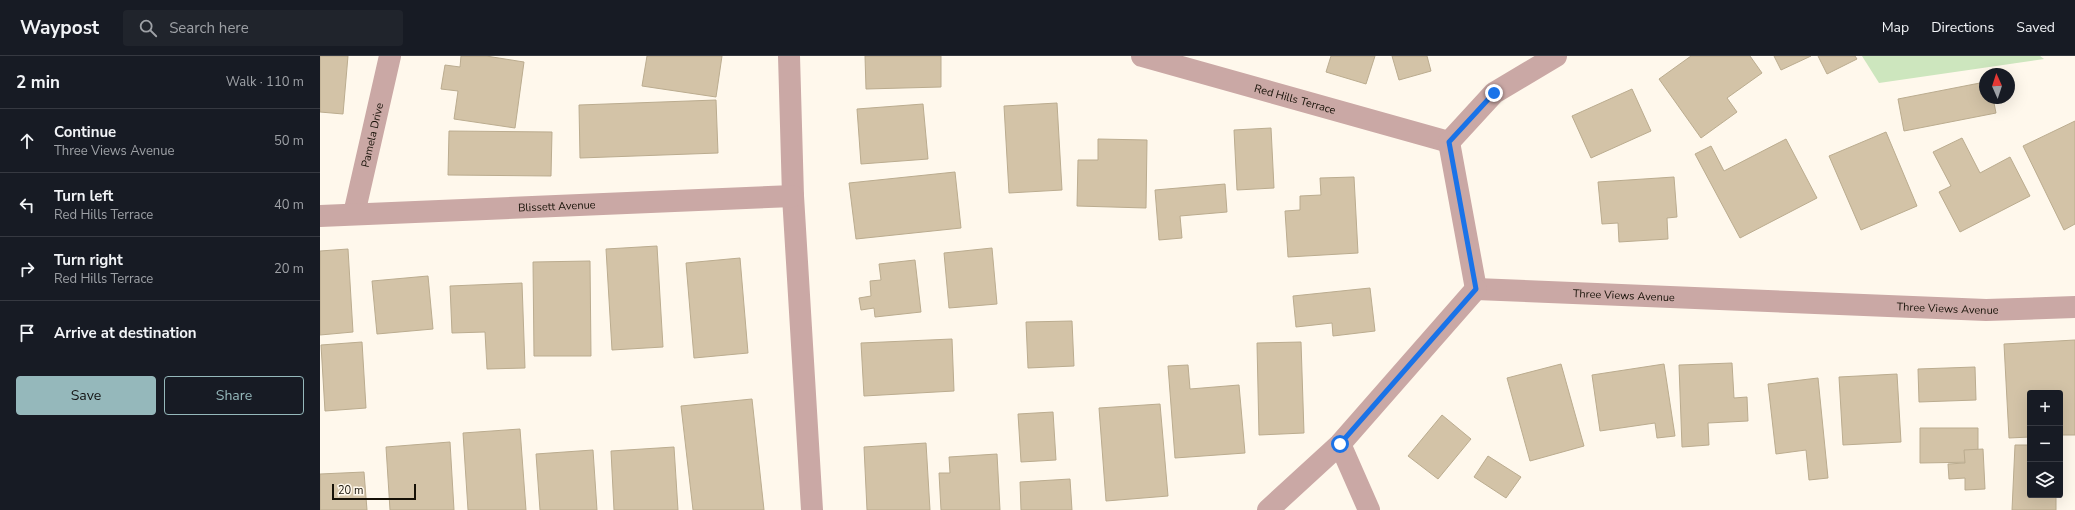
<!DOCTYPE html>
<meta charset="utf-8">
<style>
body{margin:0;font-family:"Nunito Sans",sans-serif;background:#20242c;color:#f1f3f6}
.controls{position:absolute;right:12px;bottom:12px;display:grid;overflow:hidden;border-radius:4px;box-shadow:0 4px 16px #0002}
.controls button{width:36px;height:36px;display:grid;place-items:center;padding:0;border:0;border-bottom:1px solid #363941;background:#171b24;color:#f1f3f6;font:20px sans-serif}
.compass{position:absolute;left:1659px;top:12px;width:36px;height:36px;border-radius:50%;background:#171b24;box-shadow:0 4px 16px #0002;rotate:357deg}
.scale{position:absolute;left:12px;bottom:10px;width:84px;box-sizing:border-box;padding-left:4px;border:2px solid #161107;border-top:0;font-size:11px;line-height:14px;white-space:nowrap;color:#161107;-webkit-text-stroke:3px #fff8ec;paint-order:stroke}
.stop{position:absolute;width:12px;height:12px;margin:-9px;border:3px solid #1a73e8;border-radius:50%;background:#fff}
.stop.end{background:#1a73e8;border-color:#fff;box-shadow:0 1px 4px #0008}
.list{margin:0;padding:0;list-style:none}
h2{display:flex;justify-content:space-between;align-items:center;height:52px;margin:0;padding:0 16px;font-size:17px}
h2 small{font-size:13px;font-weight:400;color:#9ea1a6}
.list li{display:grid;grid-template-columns:26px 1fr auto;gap:12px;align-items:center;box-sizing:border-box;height:64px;padding:0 16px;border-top:1px solid #363941}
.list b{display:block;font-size:15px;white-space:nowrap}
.list p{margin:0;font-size:13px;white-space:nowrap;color:#9ea1a6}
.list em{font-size:13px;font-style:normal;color:#9ea1a6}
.actions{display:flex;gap:8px;padding:12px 16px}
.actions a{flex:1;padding:9px 0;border:1px solid #95b8bb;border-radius:4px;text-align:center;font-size:14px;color:#95b8bb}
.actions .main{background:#95b8bb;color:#111}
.icon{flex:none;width:22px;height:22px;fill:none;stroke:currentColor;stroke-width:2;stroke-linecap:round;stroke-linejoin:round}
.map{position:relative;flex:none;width:1755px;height:454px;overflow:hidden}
header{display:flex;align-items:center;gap:24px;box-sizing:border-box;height:56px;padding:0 20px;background:#171b24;border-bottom:1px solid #363941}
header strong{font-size:19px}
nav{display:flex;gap:22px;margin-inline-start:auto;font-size:14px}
.search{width:280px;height:36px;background:#20242c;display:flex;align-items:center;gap:10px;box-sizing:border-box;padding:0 14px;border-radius:4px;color:#9ea1a6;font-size:15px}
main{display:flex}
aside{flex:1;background:#171b24}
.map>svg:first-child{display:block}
</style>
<header>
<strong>Waypost</strong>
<div class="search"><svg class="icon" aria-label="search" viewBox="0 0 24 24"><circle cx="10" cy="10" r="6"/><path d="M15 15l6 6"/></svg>Search here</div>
<nav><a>Map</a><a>Directions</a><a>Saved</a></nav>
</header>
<main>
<aside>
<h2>2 min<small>Walk · 110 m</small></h2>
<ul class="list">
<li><svg class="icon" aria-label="ahead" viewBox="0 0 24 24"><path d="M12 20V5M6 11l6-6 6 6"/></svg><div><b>Continue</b><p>Three Views Avenue</p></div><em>50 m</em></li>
<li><svg class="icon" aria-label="left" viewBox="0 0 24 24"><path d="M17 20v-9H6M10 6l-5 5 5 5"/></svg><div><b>Turn left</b><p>Red Hills Terrace</p></div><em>40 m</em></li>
<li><svg class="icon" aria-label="right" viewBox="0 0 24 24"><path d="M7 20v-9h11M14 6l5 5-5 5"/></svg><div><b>Turn right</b><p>Red Hills Terrace</p></div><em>20 m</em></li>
<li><svg class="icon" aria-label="arrive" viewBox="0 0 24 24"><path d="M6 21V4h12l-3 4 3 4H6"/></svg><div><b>Arrive at destination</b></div></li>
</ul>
<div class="actions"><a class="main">Save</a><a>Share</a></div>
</aside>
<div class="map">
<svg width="1755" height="454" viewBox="0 0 1755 454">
<rect width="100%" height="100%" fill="#fff8ec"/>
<polygon fill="#cde6be" points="1542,0 1720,0 1724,3 1559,27"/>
<g fill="#d3c3a7" stroke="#bbac8f">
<polygon points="0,0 28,0 23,58 0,56"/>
<polygon points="141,0 166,0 204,6 195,72 134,63 138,35 121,33 125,9 140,11"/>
<polygon points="327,0 402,0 396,41 322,30"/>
<polygon points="545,0 621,0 621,31 546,33"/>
<polygon points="1011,0 1055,0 1046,28 1006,16"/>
<polygon points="1072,0 1107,0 1111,15 1079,24"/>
<polygon points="1371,0 1430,0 1442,17 1407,42 1417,56 1381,82 1339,23"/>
<polygon points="1454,0 1491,0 1461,14"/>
<polygon points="1498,0 1535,0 1537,3 1507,18"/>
<polygon points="1665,26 1665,42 1673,42 1676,57 1584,75 1578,43"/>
<polygon points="1312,33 1331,75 1271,102 1252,60"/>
<polygon points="396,44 398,97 260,102 259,49"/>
<polygon points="737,47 742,134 689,137 684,50"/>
<polygon points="603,48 608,103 541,108 537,53"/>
<polygon points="1755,65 1755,168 1744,174 1703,90"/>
<polygon points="951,72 954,132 917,134 914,74"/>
<polygon points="129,75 232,76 231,120 128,119"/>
<polygon points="1566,76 1597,150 1541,174 1509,100"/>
<polygon points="1642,82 1660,117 1690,101 1710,140 1640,176 1619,136 1631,130 1613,96"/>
<polygon points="778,83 827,84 826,152 757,150 758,104 778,104"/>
<polygon points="1466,83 1497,142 1420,182 1375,98 1391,90 1404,115"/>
<polygon points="635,116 641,172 536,183 529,127"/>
<polygon points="1034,121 1038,197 968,201 965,155 980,154 980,140 1001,139 1000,122"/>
<polygon points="1354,121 1357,161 1347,162 1348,183 1299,186 1298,167 1282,168 1278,126"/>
<polygon points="905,128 907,156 860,160 862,182 839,184 835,134"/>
<polygon points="337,190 343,291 292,294 286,193"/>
<polygon points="672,192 677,248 629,252 624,197"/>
<polygon points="28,193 33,276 0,279 0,195"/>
<polygon points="420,202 428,297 374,302 366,207"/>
<polygon points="595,204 601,256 555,261 554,252 541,254 539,242 551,240 550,225 561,224 559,208"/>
<polygon points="270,205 271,300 214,300 213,206"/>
<polygon points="108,220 113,273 57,278 52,225"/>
<polygon points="202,227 205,312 167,313 165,276 132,277 130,230"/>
<polygon points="1050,232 1055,275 1013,280 1012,267 976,271 973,240"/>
<polygon points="752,265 754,310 708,312 706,266"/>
<polygon points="632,283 634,335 544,340 541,287"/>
<polygon points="1755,284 1755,379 1740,379 1740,337 1710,337 1710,381 1689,382 1684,288"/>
<polygon points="42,286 46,352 5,355 1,289"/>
<polygon points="981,286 984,377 939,379 937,287"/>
<polygon points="1412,307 1414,342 1427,341 1428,365 1388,367 1389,389 1362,391 1359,309"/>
<polygon points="1241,308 1264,390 1210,405 1187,322"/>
<polygon points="1344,308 1355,380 1337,382 1335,367 1280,375 1272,319"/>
<polygon points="868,309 870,333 919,329 925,397 855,402 848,310"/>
<polygon points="1655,311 1656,344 1599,346 1598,313"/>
<polygon points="1577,318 1581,386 1523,389 1519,321"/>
<polygon points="1498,322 1508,422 1489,424 1486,394 1456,398 1448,328"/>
<polygon points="432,343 444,454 373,454 361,350"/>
<polygon points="840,348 848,440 786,445 779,352"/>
<polygon points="733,356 736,404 701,406 698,358"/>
<polygon points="1122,359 1151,383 1118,423 1088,400"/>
<polygon points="1600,372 1658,372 1658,406 1600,407"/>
<polygon points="200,373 206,454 148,454 143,377"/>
<polygon points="130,386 134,454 70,454 66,391"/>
<polygon points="606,387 610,454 547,454 544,391"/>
<polygon points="1695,389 1710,389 1710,439 1736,439 1736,454 1692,454"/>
<polygon points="354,391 358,454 294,454 291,395"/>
<polygon points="1663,393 1665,433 1645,434 1645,422 1629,423 1628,408 1645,407 1644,394"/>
<polygon points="273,394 277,454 220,454 216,398"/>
<polygon points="677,398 680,454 621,454 619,417 630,417 629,401"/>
<polygon points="1168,400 1201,421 1186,442 1154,421"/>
<polygon points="44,416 47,454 0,454 0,418"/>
<polygon points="750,423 752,454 701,454 700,426"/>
</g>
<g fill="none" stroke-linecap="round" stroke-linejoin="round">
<g stroke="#caa8a5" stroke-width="22">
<polyline points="469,0 473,140 492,454"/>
<path id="s1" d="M822 0 1129 86"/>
<polyline points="1129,86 1156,233"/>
<polyline points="1129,86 1174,37 1236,0"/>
<path id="s2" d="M34 158 70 0"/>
<path id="s3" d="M0 160 473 140"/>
<path id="s4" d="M1156 233 1666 254 1755 251"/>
<polyline points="1020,388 1049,454"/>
<polyline points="948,454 1020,388 1156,233"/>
</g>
</g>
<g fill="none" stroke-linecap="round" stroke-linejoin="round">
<polyline stroke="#1a73e8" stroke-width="5" points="1020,388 1156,233 1129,86 1174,37"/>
</g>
<g text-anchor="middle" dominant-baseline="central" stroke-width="3" stroke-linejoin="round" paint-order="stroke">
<g font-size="11" fill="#161107" stroke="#fff8ec">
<text stroke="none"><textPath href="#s1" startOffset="159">Red Hills Terrace</textPath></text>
<text stroke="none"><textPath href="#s2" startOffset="81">Pamela Drive</textPath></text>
<text stroke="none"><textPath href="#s3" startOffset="237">Blissett Avenue</textPath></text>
<text stroke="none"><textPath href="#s4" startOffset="148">Three Views Avenue</textPath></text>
<text stroke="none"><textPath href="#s4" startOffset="472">Three Views Avenue</textPath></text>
</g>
</g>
</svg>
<div class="controls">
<button>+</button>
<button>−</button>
<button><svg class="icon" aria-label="layers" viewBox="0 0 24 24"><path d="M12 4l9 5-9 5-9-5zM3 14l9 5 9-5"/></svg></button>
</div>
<svg class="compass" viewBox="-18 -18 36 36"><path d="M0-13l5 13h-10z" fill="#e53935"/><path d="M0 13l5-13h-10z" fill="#9ea1a6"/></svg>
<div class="scale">20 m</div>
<div class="stop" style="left:1020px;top:388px"></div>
<div class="stop end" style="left:1174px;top:37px"></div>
</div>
</main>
